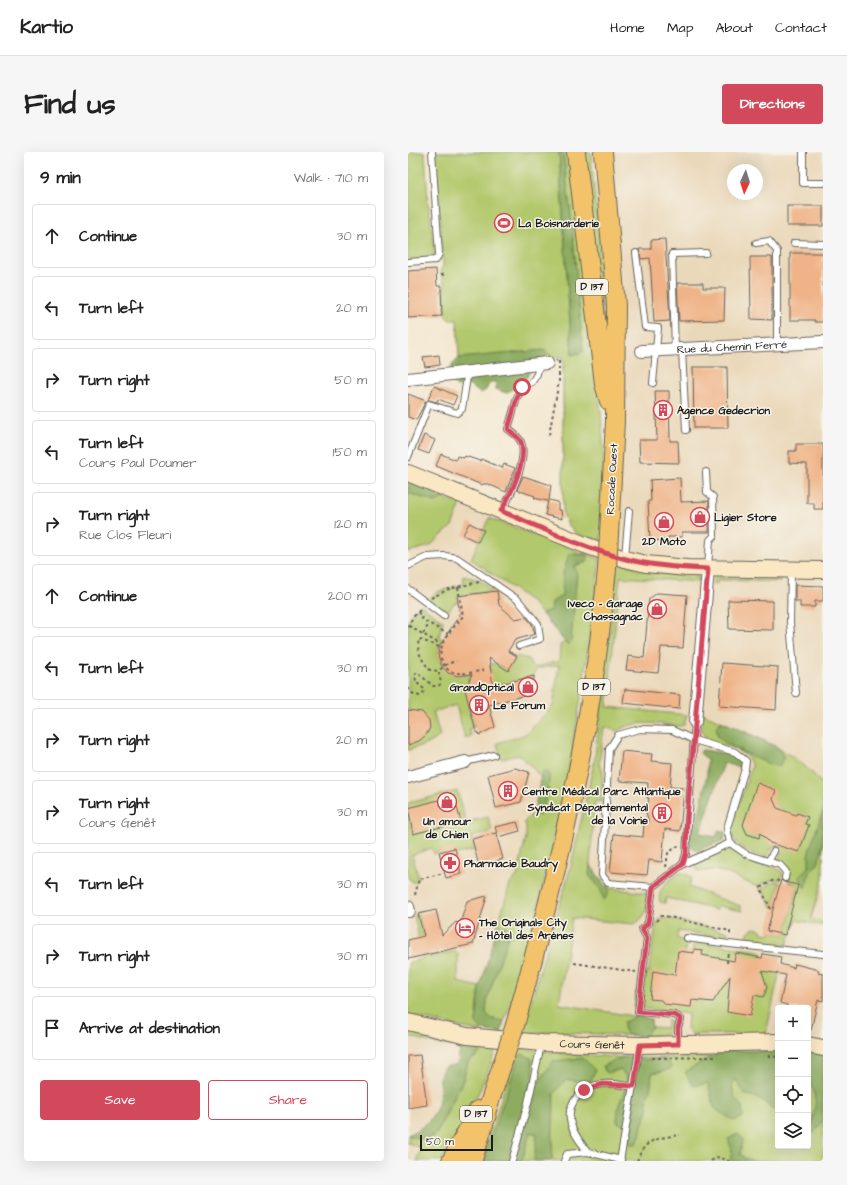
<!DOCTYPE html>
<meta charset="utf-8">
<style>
body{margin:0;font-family:"Architects Daughter",sans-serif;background:#f6f6f6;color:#222}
.controls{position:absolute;right:12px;bottom:12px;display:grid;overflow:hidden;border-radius:4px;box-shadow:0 4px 16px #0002}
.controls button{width:36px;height:36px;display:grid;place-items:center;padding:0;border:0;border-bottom:1px solid #e0e0e0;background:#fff;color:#222;font:20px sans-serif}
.compass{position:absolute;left:319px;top:12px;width:36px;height:36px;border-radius:50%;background:#fff;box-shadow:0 4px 16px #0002;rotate:184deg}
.scale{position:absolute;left:12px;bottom:10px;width:73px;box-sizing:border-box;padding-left:4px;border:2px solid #1c1c1c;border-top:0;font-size:11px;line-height:14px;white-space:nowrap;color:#1c1c1c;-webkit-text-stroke:3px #f7f3e8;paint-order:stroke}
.stop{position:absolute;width:12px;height:12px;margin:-9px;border:3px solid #d1495b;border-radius:50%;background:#fff}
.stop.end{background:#d1495b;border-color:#fff;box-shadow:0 1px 4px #0008}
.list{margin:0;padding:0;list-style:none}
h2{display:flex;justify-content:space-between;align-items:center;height:52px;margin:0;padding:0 16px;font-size:17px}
h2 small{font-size:13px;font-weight:400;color:#767676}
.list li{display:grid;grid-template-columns:26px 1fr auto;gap:12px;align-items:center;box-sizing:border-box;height:64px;margin:0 8px 8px;padding:0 8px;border:1px solid #e0e0e0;border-radius:4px}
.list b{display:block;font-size:15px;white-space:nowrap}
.list p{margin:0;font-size:13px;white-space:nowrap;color:#767676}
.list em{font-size:13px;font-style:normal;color:#767676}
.actions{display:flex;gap:8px;padding:12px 16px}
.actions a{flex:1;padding:9px 0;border:1px solid #d1495b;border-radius:4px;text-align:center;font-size:14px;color:#d1495b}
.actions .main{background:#d1495b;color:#fff}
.icon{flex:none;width:22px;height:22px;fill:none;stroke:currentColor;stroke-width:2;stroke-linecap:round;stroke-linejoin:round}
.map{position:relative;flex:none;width:415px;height:1009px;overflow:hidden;border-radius:4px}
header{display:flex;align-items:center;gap:24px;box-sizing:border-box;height:56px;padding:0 20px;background:#fff;border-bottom:1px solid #e0e0e0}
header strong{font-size:19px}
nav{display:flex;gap:22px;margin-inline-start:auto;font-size:14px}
.intro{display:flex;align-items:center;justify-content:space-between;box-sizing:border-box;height:96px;padding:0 24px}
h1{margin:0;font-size:28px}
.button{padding:10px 18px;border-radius:4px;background:#d1495b;color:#fff;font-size:14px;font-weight:700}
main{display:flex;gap:24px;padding:0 24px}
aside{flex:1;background:#fff;border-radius:4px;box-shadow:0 4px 16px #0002}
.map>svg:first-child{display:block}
</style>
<header>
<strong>Kartio</strong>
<nav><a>Home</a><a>Map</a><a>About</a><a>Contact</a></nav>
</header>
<div class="intro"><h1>Find us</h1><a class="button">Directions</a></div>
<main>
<aside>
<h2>9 min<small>Walk · 710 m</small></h2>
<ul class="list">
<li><svg class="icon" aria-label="ahead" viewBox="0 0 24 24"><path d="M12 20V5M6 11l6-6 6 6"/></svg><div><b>Continue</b></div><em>30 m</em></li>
<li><svg class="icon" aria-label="left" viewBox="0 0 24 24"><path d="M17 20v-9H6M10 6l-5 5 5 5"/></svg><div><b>Turn left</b></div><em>20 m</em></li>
<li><svg class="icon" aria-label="right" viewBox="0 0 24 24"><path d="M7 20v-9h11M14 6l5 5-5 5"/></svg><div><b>Turn right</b></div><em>50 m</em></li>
<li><svg class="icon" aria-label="left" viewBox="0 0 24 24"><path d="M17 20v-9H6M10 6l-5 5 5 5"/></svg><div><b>Turn left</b><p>Cours Paul Doumer</p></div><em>150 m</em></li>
<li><svg class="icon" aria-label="right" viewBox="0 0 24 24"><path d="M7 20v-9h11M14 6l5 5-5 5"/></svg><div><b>Turn right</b><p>Rue Clos Fleuri</p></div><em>120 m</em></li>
<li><svg class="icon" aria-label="ahead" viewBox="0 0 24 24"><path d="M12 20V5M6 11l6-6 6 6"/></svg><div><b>Continue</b></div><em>200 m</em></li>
<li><svg class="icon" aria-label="left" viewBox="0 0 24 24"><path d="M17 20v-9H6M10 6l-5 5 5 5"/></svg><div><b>Turn left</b></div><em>30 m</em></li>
<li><svg class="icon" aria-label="right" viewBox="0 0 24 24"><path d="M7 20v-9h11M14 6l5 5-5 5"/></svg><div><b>Turn right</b></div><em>20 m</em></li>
<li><svg class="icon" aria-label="right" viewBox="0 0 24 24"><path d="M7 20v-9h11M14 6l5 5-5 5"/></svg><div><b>Turn right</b><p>Cours Genêt</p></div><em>30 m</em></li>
<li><svg class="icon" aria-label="left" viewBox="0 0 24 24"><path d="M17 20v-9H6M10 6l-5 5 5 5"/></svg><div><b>Turn left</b></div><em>30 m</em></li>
<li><svg class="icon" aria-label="right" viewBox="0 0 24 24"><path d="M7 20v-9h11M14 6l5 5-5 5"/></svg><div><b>Turn right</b></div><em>30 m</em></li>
<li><svg class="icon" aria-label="arrive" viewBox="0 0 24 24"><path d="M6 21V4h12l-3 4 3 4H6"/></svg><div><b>Arrive at destination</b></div></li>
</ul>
<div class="actions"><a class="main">Save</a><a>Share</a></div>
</aside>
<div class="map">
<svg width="415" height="1009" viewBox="0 0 415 1009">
<rect width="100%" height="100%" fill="#f7f3e8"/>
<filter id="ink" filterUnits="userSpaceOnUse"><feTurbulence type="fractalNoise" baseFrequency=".025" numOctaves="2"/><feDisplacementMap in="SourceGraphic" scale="8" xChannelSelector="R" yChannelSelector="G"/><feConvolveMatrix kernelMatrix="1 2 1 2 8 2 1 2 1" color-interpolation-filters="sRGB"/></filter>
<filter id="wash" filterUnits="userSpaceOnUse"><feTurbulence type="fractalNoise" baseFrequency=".012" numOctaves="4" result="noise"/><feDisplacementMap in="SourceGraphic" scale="16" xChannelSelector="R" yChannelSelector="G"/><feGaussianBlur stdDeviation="0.9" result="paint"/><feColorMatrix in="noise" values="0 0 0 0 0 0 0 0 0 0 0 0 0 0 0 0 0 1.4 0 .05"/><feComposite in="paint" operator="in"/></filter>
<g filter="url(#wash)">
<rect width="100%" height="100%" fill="#f3e6ce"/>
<path fill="#ead8ba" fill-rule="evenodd" d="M203 0H415V906L400 905V856H370V903L349 902 257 906 109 896 67 1009H0V316L205 399ZM325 18H349V42H325Z"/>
<g fill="#b2c86c" stroke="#677244">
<polygon points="0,0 17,0 20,48 28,108 0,110"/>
<path d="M27 0H151L164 202 175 200 164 73 155 0H162L193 259 196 302 193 389C172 384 161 383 155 360V205L51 206 49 168H41L37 163 36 132 32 119 35 114Z"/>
<polygon points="174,0 183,0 193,111 196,184"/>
<polygon points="0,334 53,352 44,374 22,394 0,400"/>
<path d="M81 366 192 407C176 534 158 659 122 782 114 811 108 842 96 869L84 867 78 861 79 848 98 775 89 776 102 732 109 724 118 685V674L116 670 126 660 133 626 124 615 111 603 93 607 89 591 116 583 145 554 151 513 128 517 126 524 82 535H59L66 575 61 577 63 584 57 586 48 553 25 560 32 584 20 592 0 598V470L3 463 13 453 35 469 31 484 35 489C31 494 29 500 31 506 39 531 63 522 83 520L82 512H89L100 519 109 504 121 507 124 516 151 509 152 493 157 490 124 450 63 407Z"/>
<path d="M208 410 256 422 291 425 292 429 290 430 212 425 199 555 279 563 276 573 271 574C250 572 228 567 209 579L196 575 191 613 195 619 193 650 187 649 182 712 193 729 201 736 238 741C244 752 236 768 226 772L164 766 151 852 243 867V875L258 876 260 868 265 874 259 882 238 884 136 880 113 883 163 714 187 606 202 479Z"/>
<polygon points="55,424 72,428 86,439 49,444 50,450 46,451 41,458 36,458 20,447 29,440 56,432"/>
<polygon points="308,425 372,427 372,430 311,428 308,432 305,431 305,427"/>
<path d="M294 561C332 578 392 599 415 634V727L403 767 415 770V774L388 768 379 792 372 794 348 790V788L339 785 340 780 346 776 353 778 354 781 363 782 364 780 377 783 390 733 380 730C384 718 382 714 371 709L373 695 366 693 359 705C341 701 327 697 322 677L344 614C338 596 315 594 299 589L294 578Z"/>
<polygon points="49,639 58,670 80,665 84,679 63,685 67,698 48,702 31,700 26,702 24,696 4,703 11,727 7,731 0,726 0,651"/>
<path d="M317 696C324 697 328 701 334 704 345 708 368 713 375 721L373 728 365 727 350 735C328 727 315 714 291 720L285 711Z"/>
<path d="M274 721 284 725 281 735 332 754 334 759 310 754 309 758 258 746 257 751 252 750C249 738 258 729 268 724V722Z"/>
<polygon points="367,729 372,731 365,756 353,737"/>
<polygon points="10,762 21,805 48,799 50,803 50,830 72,835 68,871 75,878 70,879 0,863 0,811 15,806 6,764"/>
<polygon points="258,766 320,780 319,786 270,779 269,787 278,789 277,802 284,803 285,794 288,790 352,799 355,802 371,822 358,882 283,882 279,877 280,862 226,855 228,839 233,840 236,821 240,821 248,772 251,768"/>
<path d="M0 876 89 892C77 934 56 971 34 1009H8L13 996 0 991V983L13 987 27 984 55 928 60 910 69 904 67 895 32 893 0 884Z"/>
<path d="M109 896C158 902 209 906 258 906 295 906 332 901 370 903V994H400V905L415 906V1009H73Z"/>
</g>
<g fill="#8dac60" stroke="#54643e">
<polygon points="151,0 155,0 164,73 175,200 164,203"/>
<path d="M136 198 146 206 124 208C121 229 115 231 98 241L88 237V230H82L78 238 72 241 61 233 49 235 43 228 44 213 51 206Z"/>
<polygon points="0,328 36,342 36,346 27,350 0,341"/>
<polygon points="161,402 180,403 179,410 166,414 169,421 163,489 160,493 134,461 143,458 144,450 154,444 155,422"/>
<path d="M313 569 371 596 376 606 371 615C361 613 314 592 310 584 309 581 309 577 308 575Z"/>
<polygon points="294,598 322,602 333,611 334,616 316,611 292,681 308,685 311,678 317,680 316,688 289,699 278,691 283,678 290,669 299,622 299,607 292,601"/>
<path d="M134 619 141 621C142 636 137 651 131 664L126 660Z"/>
<path d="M415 658V692L410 712C402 716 399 728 397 736L391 724 401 714V699Z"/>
<polygon points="182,712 193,729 201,736 200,743 196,748 192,736 181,723"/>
<polygon points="98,775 101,782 79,848 78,861 84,867 96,869 93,881 75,878 68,871 72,835 89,776"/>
<polygon points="229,864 243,867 243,875 238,884 220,883 216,879 216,870"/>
<path d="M52 895H67L73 900 60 910 55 928 27 984 13 987 0 983C22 973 33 959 32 933 32 925 32 922 36 915L50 912Z"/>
<polygon points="315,898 370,899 370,950 365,957 351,946 336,942 328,927 324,933 327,947 334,954 335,965 326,969 306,956 300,931 285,934 277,920"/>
<path d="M400 899 415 902V968L405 982 402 978C406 960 412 946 401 930L400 931Z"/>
<polygon points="115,902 124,907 127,936 145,909 175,906 187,918 183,929 158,928 146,941 144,1009 126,1009 129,982 122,980 114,1009 75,1009 111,904"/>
<polygon points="222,904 235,908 254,907 261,911 263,916 256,919 244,921 243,934 239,947 240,959 234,973 232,985 228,992 223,992 220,990 223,976 209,970 210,955 220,929 213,917 200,921 197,919 195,914 207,908"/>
<polygon points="330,982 335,987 332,1002 338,1007 348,1009 322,1009 324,998 320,987"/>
</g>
<g id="blocks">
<g fill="#efb387">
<rect x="379" y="54" width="36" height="20"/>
<polygon points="257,87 262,169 246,170 242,106 233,107 231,97 243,97 243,88"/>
<polygon points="382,101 415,101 415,170 407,170 407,168 382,168"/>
<polygon points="342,105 364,105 364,168 343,167"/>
<polygon points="28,117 29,134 33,134 34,164 0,166 0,119"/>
<polygon points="269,131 295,131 295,136 317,136 316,168 271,169"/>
<polygon points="31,203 32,213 17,215 15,205"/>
<polygon points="285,215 319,215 320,276 286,276"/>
<polygon points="26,234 49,244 45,253 30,247 29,250 20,248"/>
<polygon points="247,239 261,239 262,289 270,289 271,311 232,310 231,288 249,288"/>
<polygon points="0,242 18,249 8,268 0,265"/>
<polygon points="16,283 27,288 21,302 10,298"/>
<polygon points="388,292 415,292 415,357 406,357 406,351 399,351 399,312 381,311 381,299 388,299"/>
<polygon points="33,302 48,308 49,304 56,306 57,304 72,309 73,307 94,316 96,312 107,316 98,340 80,332 75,332 74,333 28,314"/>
<polygon points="115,324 143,333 141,348 150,350 150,358 153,358 154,367 137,363 140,349 126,346 127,344 109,338"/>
<polygon points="272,326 273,350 301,349 301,380 274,380 274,385 260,385 260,388 242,389 240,349 243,349 242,328"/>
<polygon points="61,371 76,378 70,390 55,383"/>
<polygon points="387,433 415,434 415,449 407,449 407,455 392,455 392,449 387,449"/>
<polygon points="89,439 91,453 107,467 118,465 124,472 127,482 107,488 100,499 109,504 100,519 81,506 85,534 126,524 125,541 81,553 87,575 71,583 70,580 68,580 57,538 64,522 50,524 40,521 33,513 30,503 31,495 52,462 49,444"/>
<polygon points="249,441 279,443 275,496 253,495 250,521 218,518 220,504 236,506 241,447"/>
<polygon points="320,448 365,449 365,478 321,477"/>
<polygon points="314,511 370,515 368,558 311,554"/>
<polygon points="217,537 272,543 271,557 215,551"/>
<polygon points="0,558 14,560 21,568 22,576 18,583 11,589 0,593"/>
<polygon points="214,599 244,602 243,609 264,611 262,635 276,636 272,679 257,677 254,710 241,708 239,723 202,720 206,682 235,685 236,671 241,671 238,660 241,646 239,646 240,631 211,629"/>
<polygon points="107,616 121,620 113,650 88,656 80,623"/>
<polygon points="349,631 368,638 365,647 369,656 388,663 389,661 400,665 397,672 401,673 391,700 362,691 352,681 351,686 339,682 335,673"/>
<polygon points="46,644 53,670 5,682 0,656"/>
<polygon points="109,670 112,679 90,685 87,675"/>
<polygon points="88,681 95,707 71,714 64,687"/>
<polygon points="47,696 53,722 38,726 31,700"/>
<polygon points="373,728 376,730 390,733 377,783 359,779"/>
<polygon points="79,744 65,792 0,807 0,788 16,784 10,762 28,758 34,783 48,770 52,772 59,749"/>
<polygon points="286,797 295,798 294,803 326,809 328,801 354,806 355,802 373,805 372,812 386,816 387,812 411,818 410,821 415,822 415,849 410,848 403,878 400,877 400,856 379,856 379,853 372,851 378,823 354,819 359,835 357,842 355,845 346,843 342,864 319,860 322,824 305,850 284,848 283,855 256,852 253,848 242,847 245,819 267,823 270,799 286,801"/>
<polygon points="12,903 19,953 0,956 0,904"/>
</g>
</g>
</g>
<g filter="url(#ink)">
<use href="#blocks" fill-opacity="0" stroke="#67635a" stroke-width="1"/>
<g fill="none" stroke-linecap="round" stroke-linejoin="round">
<g stroke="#67635a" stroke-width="8">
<g id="lane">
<polyline points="395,0 395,31 415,31"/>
<polyline points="348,91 361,89 369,99 369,193"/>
<polyline points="386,91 415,92"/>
<polyline points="228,101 237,175 250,176 245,231"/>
<polyline points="0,110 28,108 31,102 24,0"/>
<polyline points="267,198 264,102 298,101"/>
<polyline points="274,198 278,278"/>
<polyline points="0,305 21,252 49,261 54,257 60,219"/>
<polyline points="298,320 299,340 305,345 306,384 302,388 300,415"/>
<path d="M94 358C103 344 120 306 113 290 111 285 104 280 100 277L109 246 114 235 124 230 129 222 131 212"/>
<polyline points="217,405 221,359"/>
<polyline points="0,414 19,405 37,404 49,406 110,448 130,472 132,487 111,494"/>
<polyline points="383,419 382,470 388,541"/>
<polyline points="0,437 36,464"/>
<polyline points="57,610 86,603"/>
<polyline points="322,691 338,702 372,713 378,720 377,726"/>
<polyline points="361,708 366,699"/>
<polyline points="275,712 278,702 287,570"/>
<polyline points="245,735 200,731 194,723 201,597 210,583 232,577 264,578 286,588 327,600 338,609 337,617 319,676 322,691 275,712 245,735 240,771 234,777 239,786 230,860 267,863 273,867 270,875 270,891"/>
<polyline points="279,786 321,792 415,802"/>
<path d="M213 1008 180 1000C173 991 164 980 162 968 159 949 177 933 195 932 205 931 216 934 226 934"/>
<polyline points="104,1009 120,951 133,893"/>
<polyline points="156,1009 159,1002 180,1000"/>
<polyline points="212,1009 232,893"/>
</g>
</g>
<g stroke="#67635a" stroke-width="14">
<g id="street">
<path id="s1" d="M234 199 415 190"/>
<polyline points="0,227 139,211"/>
<polyline points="287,570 300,417"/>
<polyline points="0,625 57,610"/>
<polyline points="0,755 1,759"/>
</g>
</g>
<g stroke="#67635a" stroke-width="18">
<g id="secondary">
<polyline points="0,321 177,393 217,407 238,412 279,416 415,418"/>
<path id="s2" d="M0 870 59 884 134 891 232 893 370 890"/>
<polyline points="400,893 415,896"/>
</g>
</g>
<g stroke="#67635a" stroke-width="20">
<g id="primary">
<polyline points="168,0 196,232 201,249"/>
<polyline points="195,0 208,153 207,269 201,382"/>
<path d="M107 873C150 720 185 576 199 417"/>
<polyline points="71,976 77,964 97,904"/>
<polyline points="43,1009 70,958"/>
</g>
</g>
<g stroke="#67635a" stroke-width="23">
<polyline id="highway" points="63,1009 77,964"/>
</g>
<g stroke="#67635a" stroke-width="2" stroke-dasharray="3 3" stroke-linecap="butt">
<polyline points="33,123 39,122"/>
<polyline points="141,283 151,229 151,208 148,209"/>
<path d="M50 435 55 464C48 473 37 484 34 494 32 499 32 505 34 509 41 528 63 520 78 518"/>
<polyline points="23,446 41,437 71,430"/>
<polyline points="10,460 15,468 40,482"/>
<polyline points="1,474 32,492"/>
<polyline points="0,475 5,465 13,457"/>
<polyline points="15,482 21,472"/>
<path d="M31 495 11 487C8 500 14 508 22 518L32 519"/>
<path d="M0 536 4 541 11 544 14 542 17 538 8 530 7 523 9 520 25 534H30L33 532C33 528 31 525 31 522 31 514 42 511 48 509"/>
<polyline points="258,715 260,701 271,693"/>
<polyline points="7,743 11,727 36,721"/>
<polyline points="363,757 352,736 366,728 371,729"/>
<polyline points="248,769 253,764 257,764 322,779 322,785"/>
<polyline points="166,811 228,820"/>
<polyline points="319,811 320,799"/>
<polyline points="360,904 370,905"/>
<polyline points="244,906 307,905"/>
<path d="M229 1009C237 986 250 986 272 983"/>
<polyline points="303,1009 309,1005 321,1009"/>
</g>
<use href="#lane" stroke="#fff" stroke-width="6"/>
<use href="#street" stroke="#fff" stroke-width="12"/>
<use href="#secondary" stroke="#fae7c3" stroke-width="16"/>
<use href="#primary" stroke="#f2c36a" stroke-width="18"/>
<use href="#highway" stroke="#f2c36a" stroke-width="21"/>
<g stroke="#67635a" stroke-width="20" stroke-linecap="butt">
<g id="primary-bridge">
<polyline points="199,417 201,382"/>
<polyline points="97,904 107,873"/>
</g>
</g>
<use href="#primary-bridge" stroke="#f2c36a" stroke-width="18"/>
</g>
</g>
<g fill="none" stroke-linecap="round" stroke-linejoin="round" filter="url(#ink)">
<path stroke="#d1495b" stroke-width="5" d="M114 235 109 246 100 277C104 281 111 285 113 290 120 307 102 344 93 359 134 376 175 396 218 407 245 414 273 416 300 417L279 667 278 702 275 712 245 735 240 771 234 777 239 786 230 860 267 863 273 867 270 875V892L232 893 226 934 195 932 176 938"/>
</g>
<defs>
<g id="stadium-ring" transform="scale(1)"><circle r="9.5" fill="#f7f3e8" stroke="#d1495b" stroke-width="1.5"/><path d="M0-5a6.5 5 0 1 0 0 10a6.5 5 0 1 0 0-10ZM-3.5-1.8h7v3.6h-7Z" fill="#d1495b"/></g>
<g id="building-ring" transform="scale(1)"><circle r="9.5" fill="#f7f3e8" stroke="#d1495b" stroke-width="1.5"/><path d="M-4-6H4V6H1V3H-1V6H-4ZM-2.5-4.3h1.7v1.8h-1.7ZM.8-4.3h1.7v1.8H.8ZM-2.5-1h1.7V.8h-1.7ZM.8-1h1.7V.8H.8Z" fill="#d1495b"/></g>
<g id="shop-ring" transform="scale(1)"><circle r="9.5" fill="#f7f3e8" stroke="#d1495b" stroke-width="1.5"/><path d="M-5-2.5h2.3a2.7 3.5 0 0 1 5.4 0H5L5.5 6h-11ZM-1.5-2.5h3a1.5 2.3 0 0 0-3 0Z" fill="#d1495b"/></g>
<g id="pharmacy-ring" transform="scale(1)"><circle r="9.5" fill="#f7f3e8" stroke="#d1495b" stroke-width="1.5"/><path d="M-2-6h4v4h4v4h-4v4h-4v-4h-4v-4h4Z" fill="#d1495b"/></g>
<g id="hotel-ring" transform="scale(1)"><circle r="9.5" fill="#f7f3e8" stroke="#d1495b" stroke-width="1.5"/><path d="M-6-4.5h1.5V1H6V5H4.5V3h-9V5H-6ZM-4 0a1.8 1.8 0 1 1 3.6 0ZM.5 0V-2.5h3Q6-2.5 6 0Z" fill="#d1495b"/></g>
</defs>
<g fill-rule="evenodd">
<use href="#stadium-ring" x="96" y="71"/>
<use href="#building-ring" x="255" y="258"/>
<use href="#shop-ring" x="292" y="365"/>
<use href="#shop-ring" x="256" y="370"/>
<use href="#shop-ring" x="249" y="457"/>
<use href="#shop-ring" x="120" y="535"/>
<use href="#building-ring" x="71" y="553"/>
<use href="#building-ring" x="100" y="639"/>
<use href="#shop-ring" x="39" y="650"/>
<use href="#building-ring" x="254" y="661"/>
<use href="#pharmacy-ring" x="42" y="711"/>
<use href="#hotel-ring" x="57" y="776"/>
</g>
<g text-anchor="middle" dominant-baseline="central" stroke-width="3" stroke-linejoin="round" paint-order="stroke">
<g fill="#f7f3e8" stroke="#5e5c59" stroke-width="1">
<rect x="168" y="127" width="32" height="16" rx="3"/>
<rect x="170" y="527" width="32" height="16" rx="3"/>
<rect x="52" y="954" width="32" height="16" rx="3"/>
</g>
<g font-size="10" font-weight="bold" fill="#1c1c1c">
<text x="184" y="135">D 137</text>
<text x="186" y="535">D 137</text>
<text x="68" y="962">D 137</text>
</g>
<g font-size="11" font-weight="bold" fill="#1c1c1c" stroke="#f7f3e8" text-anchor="start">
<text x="110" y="71">La Boisnarderie</text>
<text x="269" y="258">Agence Gedecrion</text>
<text x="306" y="365">Ligier Store</text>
<text x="256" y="389" text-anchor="middle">2D Moto</text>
<text x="235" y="451" text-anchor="end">Iveco - Garage<tspan x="235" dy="13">Chassagnac</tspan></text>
<text x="106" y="535" text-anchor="end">GrandOptical</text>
<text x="85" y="553">Le Forum</text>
<text x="114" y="639">Centre Médical Parc Atlantique</text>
<text x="240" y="655" text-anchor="end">Syndicat Départemental<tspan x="240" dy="13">de la Voirie</tspan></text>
<text x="39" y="669" text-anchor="middle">Un amour<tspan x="39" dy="13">de Chien</tspan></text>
<text x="56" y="711">Pharmacie Baudry</text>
<text x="71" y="770">The Originals City<tspan x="71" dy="13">- Hôtel des Arènes</tspan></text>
</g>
<g font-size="11" fill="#1c1c1c" stroke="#f7f3e8">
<text stroke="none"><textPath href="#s1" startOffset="90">Rue du Chemin Ferré</textPath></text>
<text transform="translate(204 327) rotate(-87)">Rocade Ouest</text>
<text stroke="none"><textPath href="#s2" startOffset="186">Cours Genêt</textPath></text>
</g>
</g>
</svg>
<div class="controls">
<button>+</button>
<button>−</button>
<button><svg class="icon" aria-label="locate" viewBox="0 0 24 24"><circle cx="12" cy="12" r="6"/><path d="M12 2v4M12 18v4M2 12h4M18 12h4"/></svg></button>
<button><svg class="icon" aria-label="layers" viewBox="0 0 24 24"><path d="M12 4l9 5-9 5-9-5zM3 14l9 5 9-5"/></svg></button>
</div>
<svg class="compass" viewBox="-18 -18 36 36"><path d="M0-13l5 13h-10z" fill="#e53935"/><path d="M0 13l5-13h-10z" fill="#767676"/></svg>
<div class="scale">50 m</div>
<div class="stop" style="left:114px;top:235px"></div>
<div class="stop end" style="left:176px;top:938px"></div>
</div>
</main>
